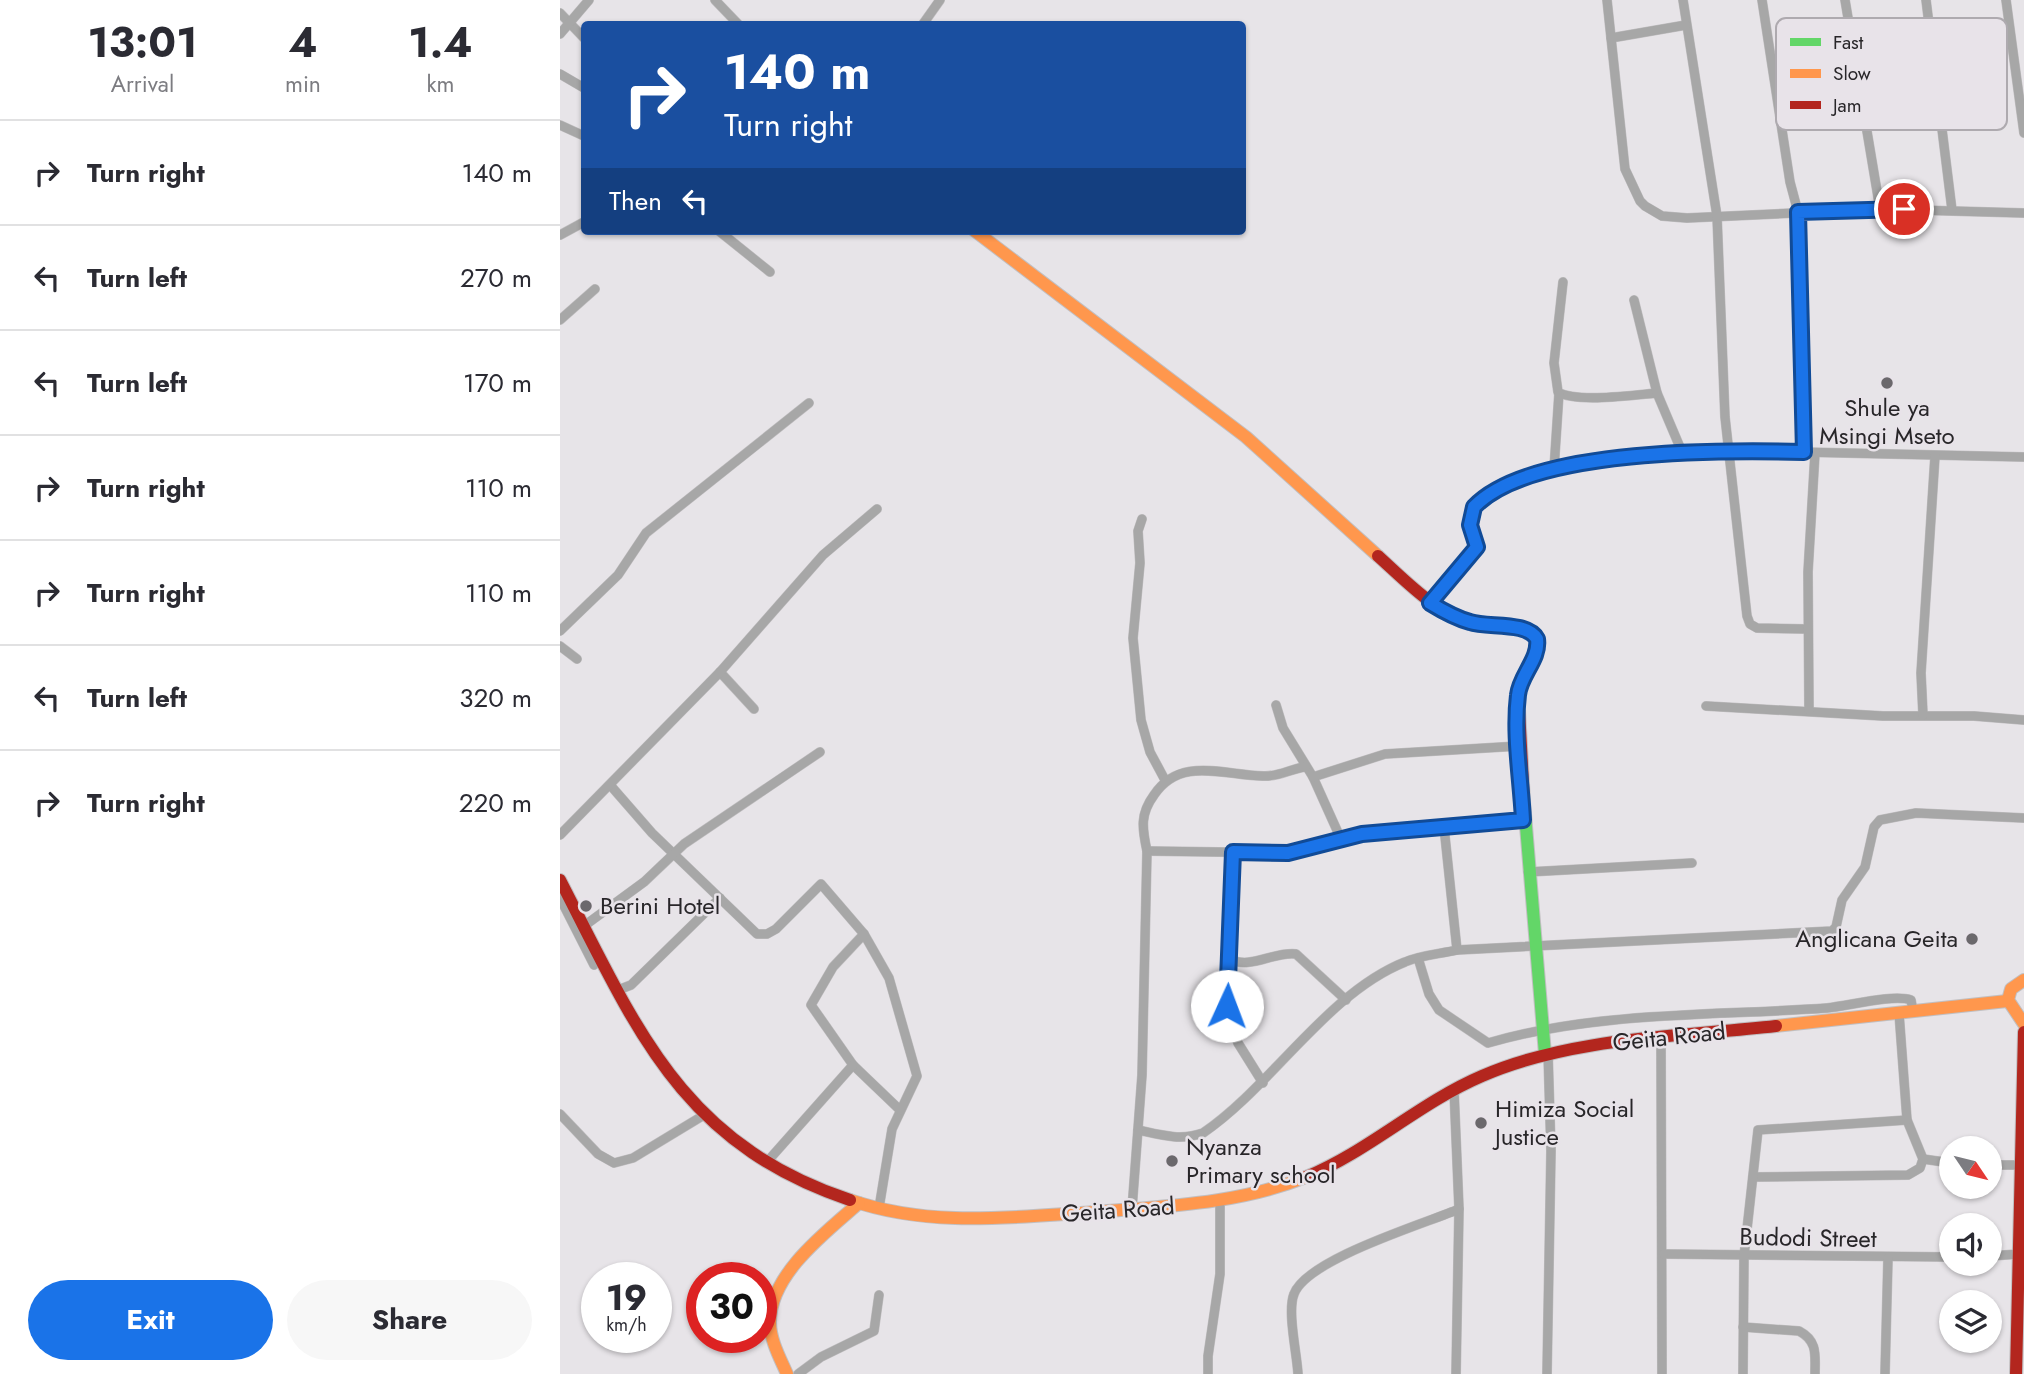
<!DOCTYPE html>
<html lang="en">
<head>
<meta charset="utf-8">
<style>
	:root { --surface:#fff; --page:#f7f7f7; --text:#2b2b33; --muted:#7c7c81; --line:#e1e1e2; --accent:#1a73e8 }
	body { margin:0; font-family:Jost,sans-serif; background:var(--page); color:var(--text); height:100vh; display:flex; flex-direction:column; font-size:26px; white-space:nowrap }
	* { box-sizing:border-box; margin:0 }
	p { font-size:23px; color:var(--muted) }
	.icon { flex:none; width:38px; height:38px; fill:none; stroke:currentColor; stroke-width:2; stroke-linecap:round; stroke-linejoin:round }
	.map { position:relative; flex:1; overflow:hidden }
	.side { display:flex; flex-direction:column; background:var(--surface); width:560px }
	.side>* { flex:none }
	.hud { position:absolute; left:21px; top:21px; width:665px; height:214px; border-radius:7px; box-shadow:0 2px 5px #0004; background:#1a4fa0; color:#fff; overflow:hidden }
	.needle { width:46px; rotate:125deg }
	.fabs { position:absolute; left:1379px; top:1136px; display:grid; gap:14px }
	.fabs a { display:grid; place-items:center; width:63px; height:63px; border-radius:50%; background:var(--surface); box-shadow:0 2px 5px #0004; font-size:35px }
	.speed { position:absolute; left:21px; top:1262px; display:flex; gap:14px; font-size:35px; font-weight:700; text-align:center }
	.speed>* { display:grid; place-content:center; width:91px; height:91px; border-radius:50%; background:var(--surface); box-shadow:0 2px 5px #0004; line-height:1 }
	.speed small { font-size:18px; font-weight:400 }
	.speed .limit { border:10px solid #d22; background:#fff; color:#111 }
	.pin { position:absolute; display:grid; place-items:center; width:60px; height:60px; color:#fff; margin:-30px; border:4px solid #fff; border-radius:50%; box-shadow:0 2px 7px #0007 }
	.me { position:absolute; width:77px; margin:-38px; rotate:2deg; stroke-linejoin:round; filter:drop-shadow(0 0 5px #0008) }
	.turn { display:flex; align-items:center; gap:24px; height:147px; padding:0 28px; font-size:32px }
	.turn .icon { width:91px; height:91px; stroke-width:2.5 }
	.turn b { display:block; font-size:49px; line-height:60px }
	.then { display:flex; align-items:center; height:66px; padding:0 28px; background:#0003; gap:14px; font-size:26px }
	.eta { display:flex; justify-content:space-evenly; align-items:center; height:119px; text-align:center }
	.eta b { font-size:42px; font-weight:700; line-height:49px }
	.primary-button { display:flex; gap:14px; margin-top:auto; padding:14px 28px }
	.primary-button a { flex:1; height:80px; border-radius:42px; background:var(--accent); color:#fff; font-size:28px; font-weight:700; line-height:80px; text-align:center }
	.primary-button a+a { background:var(--page); color:var(--text) }
	ul { padding:0; list-style:none }
	li { display:flex; align-items:center; gap:21px; height:105px; padding:0 28px; border-top:2px solid var(--line) }
	li div { flex:1 }
	li b { display:block; font-size:26px }
	li em { font-style:normal }
	main { display:flex; flex:1; min-height:0 }
	.map>svg:first-child { display:block }
	.lines { fill:none; stroke-linecap:round; stroke-linejoin:round }
	.street-casing { stroke:#c1bfc1; stroke-width:10 }
	.fast-casing { stroke:#c1bfc1; stroke-width:14 }
	.slow-casing { stroke:#c1bfc1; stroke-width:14 }
	.jam-casing { stroke:#c1bfc1; stroke-width:14 }
	.street { stroke:#a7a7a7; stroke-width:9 }
	.fast { stroke:#63d668; stroke-width:12 }
	.slow { stroke:#ff974d; stroke-width:12 }
	.jam { stroke:#b3261e; stroke-width:12 }
	.route-casing { stroke:#114b97; stroke-width:18 }
	.route { stroke:#1a73e8; stroke-width:12 }
	.poi-dot { fill:#6b686c; stroke:#e8e3e9; stroke-width:2.5 }
	.labels { text-anchor:middle; stroke-width:5; stroke-linejoin:round; paint-order:stroke }
	.poi-label { font-size:24px; fill:#282629; stroke:#e8e3e9; text-anchor:start }
	.street-label { font-size:24px; fill:#282629; stroke:#e8e3e9 }
	.key { fill:#e8e3e9; stroke:#aeaaaf; stroke-width:2 }
	.key-label { font-size:19px; fill:#282629 }
</style>
</head>
<body>
<main>
<section class="side">
<div class="eta">
<div><b>13:01</b><p>Arrival</p></div>
<div><b>4</b><p>min</p></div>
<div><b>1.4</b><p>km</p></div>
</div>
<ul>
<li><svg class="icon" aria-label="right" viewBox="0 0 24 24"><path d="M7 20v-9h11M14 6l5 5-5 5"/></svg><div><b>Turn right</b></div><em>140 m</em></li>
<li><svg class="icon" aria-label="left" viewBox="0 0 24 24"><path d="M17 20v-9H6M10 6l-5 5 5 5"/></svg><div><b>Turn left</b></div><em>270 m</em></li>
<li><svg class="icon" aria-label="left" viewBox="0 0 24 24"><path d="M17 20v-9H6M10 6l-5 5 5 5"/></svg><div><b>Turn left</b></div><em>170 m</em></li>
<li><svg class="icon" aria-label="right" viewBox="0 0 24 24"><path d="M7 20v-9h11M14 6l5 5-5 5"/></svg><div><b>Turn right</b></div><em>110 m</em></li>
<li><svg class="icon" aria-label="right" viewBox="0 0 24 24"><path d="M7 20v-9h11M14 6l5 5-5 5"/></svg><div><b>Turn right</b></div><em>110 m</em></li>
<li><svg class="icon" aria-label="left" viewBox="0 0 24 24"><path d="M17 20v-9H6M10 6l-5 5 5 5"/></svg><div><b>Turn left</b></div><em>320 m</em></li>
<li><svg class="icon" aria-label="right" viewBox="0 0 24 24"><path d="M7 20v-9h11M14 6l5 5-5 5"/></svg><div><b>Turn right</b></div><em>220 m</em></li>
</ul>
<div class="primary-button"><a>Exit</a><a>Share</a></div>
</section>
<div class="map">
<svg width="1464" height="1374" viewBox="0 0 1464 1374">
	<rect width="100%" height="100%" fill="#e7e4e8"/>
	<g class="lines">
		<g class="street-casing">
			<g id="street">
				<polyline points="155,0 178,24"/>
				<polyline points="1047,0 1065,169 1080,201 1085,206 1102,216 1127,218 1320,209 1464,213"/>
				<polyline points="1123,0 1157,216 1165,417 1187,616 1190,624 1197,628 1247,629"/>
				<polyline points="1202,0 1230,182 1238,212 1244,452"/>
				<polyline points="1285,0 1320,209"/>
				<polyline points="1366,0 1392,210"/>
				<polyline points="1446,0 1464,133"/>
				<polyline points="0,13 24,38"/>
				<polyline points="363,24 380,0"/>
				<polyline points="0,34 29,0"/>
				<polyline points="1051,38 1126,25"/>
				<polyline points="0,74 24,88"/>
				<polyline points="0,125 24,136"/>
				<polyline points="159,231 210,272"/>
				<polyline points="0,235 24,222"/>
				<path d="M1003,282L994,363L998,392C1016,403 1074,395 1097,393"/>
				<polyline points="1074,300 1097,393 1122,452 1196,451 1464,457"/>
				<polyline points="0,320 35,289"/>
				<polyline points="994,469 999,393"/>
				<polyline points="582,519 578,531 580,563 573,638 581,720 590,752 605,780"/>
				<path d="M870,603L917,547C917,535 905,523 912,511C933,466 1078,458 1122,452"/>
				<polyline points="0,631 58,575 86,533 249,403"/>
				<polyline points="0,646 17,659"/>
				<polyline points="160,672 194,709"/>
				<polyline points="716,705 723,728 753,777 780,837"/>
				<polyline points="1146,706 1323,716 1414,716 1464,720"/>
				<polyline points="1249,710 1248,572 1255,453"/>
				<polyline points="1363,715 1361,673 1375,456"/>
				<polyline points="753,777 825,754 959,746"/>
				<polyline points="51,786 92,833 197,934 207,934 216,929 261,884 304,934 329,978 357,1076 332,1129 319,1208"/>
				<polyline points="884,827 897,950"/>
				<polyline points="0,835 160,672 263,555 317,509"/>
				<polyline points="587,851 728,853 802,834 963,820"/>
				<polyline points="673,852 668,1015 678,1043 703,1083"/>
				<polyline points="968,872 1132,863"/>
				<polyline points="0,898 34,965"/>
				<polyline points="24,926 84,882 124,844 260,752"/>
				<polyline points="304,934 273,967 251,1005 293,1065 340,1110"/>
				<path d="M858,958L869,994L879,1010L928,1043C1037,1011 1154,1016 1267,1008C1289,1006 1332,994 1351,1000L1353,1011"/>
				<path d="M670,959C690,970 714,951 736,954L786,1000"/>
				<polyline points="58,990 71,985 160,898"/>
				<polyline points="1101,1039 1102,1374"/>
				<polyline points="894,1090 899,1209 896,1374"/>
				<polyline points="0,1114 38,1154 54,1163 73,1158 144,1115"/>
				<path d="M578,1130C601,1135 620,1141 643,1133C712,1086 767,993 845,962C861,955 880,954 897,950L1272,931L1276,927L1282,900L1305,867L1314,827L1320,820L1356,813L1464,818"/>
				<polyline points="1363,1159 1391,1163"/>
				<polyline points="206,1163 293,1065"/>
				<polyline points="1430,1165 1460,1165"/>
				<polyline points="1193,1177 1348,1175 1360,1168 1363,1159 1347,1120 1339,1013"/>
				<path d="M572,1209L582,1075L587,851C582,828 580,814 594,795C620,756 663,775 703,776C718,777 730,769 745,767"/>
				<polyline points="1104,1254 1391,1257"/>
				<polyline points="1430,1256 1459,1254"/>
				<path d="M1183,1327L1239,1331C1258,1341 1255,1355 1255,1374"/>
				<polyline points="238,1374 261,1357 314,1331 319,1295"/>
				<polyline points="648,1374 648,1356 660,1274 660,1202"/>
				<path d="M738,1374C737,1354 727,1311 734,1294C747,1259 864,1224 899,1209"/>
				<polyline points="987,1374 991,1151 988,1053"/>
				<polyline points="1183,1374 1184,1256 1198,1130 1347,1120"/>
				<polyline points="1325,1374 1328,1258"/>
			</g>
		</g>
		<g class="fast-casing">
			<polyline id="fast" points="964,802 985,1054"/>
		</g>
		<g class="slow-casing">
			<g id="slow">
				<polyline points="415,231 686,437 818,556"/>
				<polyline points="1464,980 1451,989 1448,1000 1464,1024"/>
				<polyline points="1216,1026 1447,1001"/>
				<path d="M290,1200C371,1228 452,1217 535,1212C607,1206 678,1204 746,1177"/>
				<path d="M227,1374C220,1358 210,1340 210,1322C210,1274 266,1232 299,1203"/>
			</g>
		</g>
		<g class="jam-casing">
			<g id="jam">
				<path d="M818,556C848,583 876,614 916,624C936,629 957,624 975,635L978,649L958,691L964,802"/>
				<path d="M0,880C76,1027 120,1143 290,1200"/>
				<path d="M746,1177C809,1151 859,1103 922,1076C1012,1037 1118,1037 1216,1026"/>
				<polyline points="1456,1374 1464,1032"/>
			</g>
		</g>
		<use href="#street" class="street"/>
		<use href="#fast" class="fast"/>
		<use href="#slow" class="slow"/>
		<use href="#jam" class="jam"/>
	</g>
	<g class="lines">
		<g class="route-casing">
			<path id="route" d="M667,1006L673,852L728,853L802,834L963,820C961,779 953,735 958,695C960,675 980,659 977,639C967,621 928,628 910,622C895,618 883,611 870,603L917,547L910,525L914,507C970,448 1165,450 1244,452L1238,212L1344,209"/>
		</g>
		<use href="#route" class="route"/>
	</g>
	<g class="poi-dot">
		<circle cx="1327" cy="383" r="7"/>
		<circle cx="26" cy="906" r="7"/>
		<circle cx="1412" cy="939" r="7"/>
		<circle cx="921" cy="1123" r="7"/>
		<circle cx="612" cy="1161" r="7"/>
	</g>
	<g class="labels">
		<g class="poi-label">
			<text x="1327" y="416" text-anchor="middle">Shule ya<tspan x="1327" dy="28">Msingi Mseto</tspan></text>
			<text x="40" y="914">Berini Hotel</text>
			<text x="1398" y="947" text-anchor="end">Anglicana Geita</text>
			<text x="935" y="1117">Himiza Social<tspan x="935" dy="28">Justice</tspan></text>
			<text x="626" y="1155">Nyanza<tspan x="626" dy="28">Primary school</tspan></text>
		</g>
		<g class="street-label">
			<text transform="translate(1109 1037) rotate(-6)" y="8">Geita Road</text>
			<text transform="translate(558 1210) rotate(-4)" y="8">Geita Road</text>
			<text transform="translate(1248 1238) rotate(1)" y="8">Budodi Street</text>
		</g>
	</g>
	<rect x="1216" y="18" width="231" height="112" rx="10" class="key"/>
	<rect x="1230" y="38" width="31" height="8" fill="#63d668"/>
	<rect x="1230" y="69" width="31" height="9" fill="#ff974d"/>
	<rect x="1230" y="101" width="31" height="8" fill="#b3261e"/>
	<g class="key-label">
		<text x="1273" y="49">Fast</text>
		<text x="1273" y="80">Slow</text>
		<text x="1273" y="112">Jam</text>
	</g>
</svg>
<div class="fabs">
<a><svg class="needle" viewBox="-14 -14 28 28"><path d="M0-13l5 13h-10z" fill="#e53935"/><path d="M0 13l5-13h-10z" fill="#7c7c81"/></svg></a>
<a><svg class="icon" aria-label="sound" viewBox="0 0 24 24"><path d="M4 9h4l5-4v14l-5-4H4zM17 9q2 3 0 6"/></svg></a>
<a><svg class="icon" aria-label="layers" viewBox="0 0 24 24"><path d="M12 4l9 5-9 5-9-5zM3 14l9 5 9-5"/></svg></a>
</div>
<div class="speed"><div>19<small>km/h</small></div><div class="limit">30</div></div>
<div class="pin" style="left:1344px;top:209px;background:#d93025"><svg class="icon" aria-label="arrive" viewBox="0 0 24 24"><path d="M6 21V4h12l-3 4 3 4H6"/></svg></div>
<svg class="me" style="left:667px;top:1006px" viewBox="-20 -20 40 40"><circle r="19" fill="#fff"/><path d="M0-13L10 11 0 6-10 11z" fill="#1a73e8"/></svg>
<div class="hud">
<div class="turn"><svg class="icon" aria-label="right" viewBox="0 0 24 24"><path d="M7 20v-9h11M14 6l5 5-5 5"/></svg><div><b>140 m</b>Turn right</div></div>
<div class="then">Then<svg class="icon" aria-label="left" viewBox="0 0 24 24"><path d="M17 20v-9H6M10 6l-5 5 5 5"/></svg></div>
</div>
</div>
</main>
</body>
</html>
